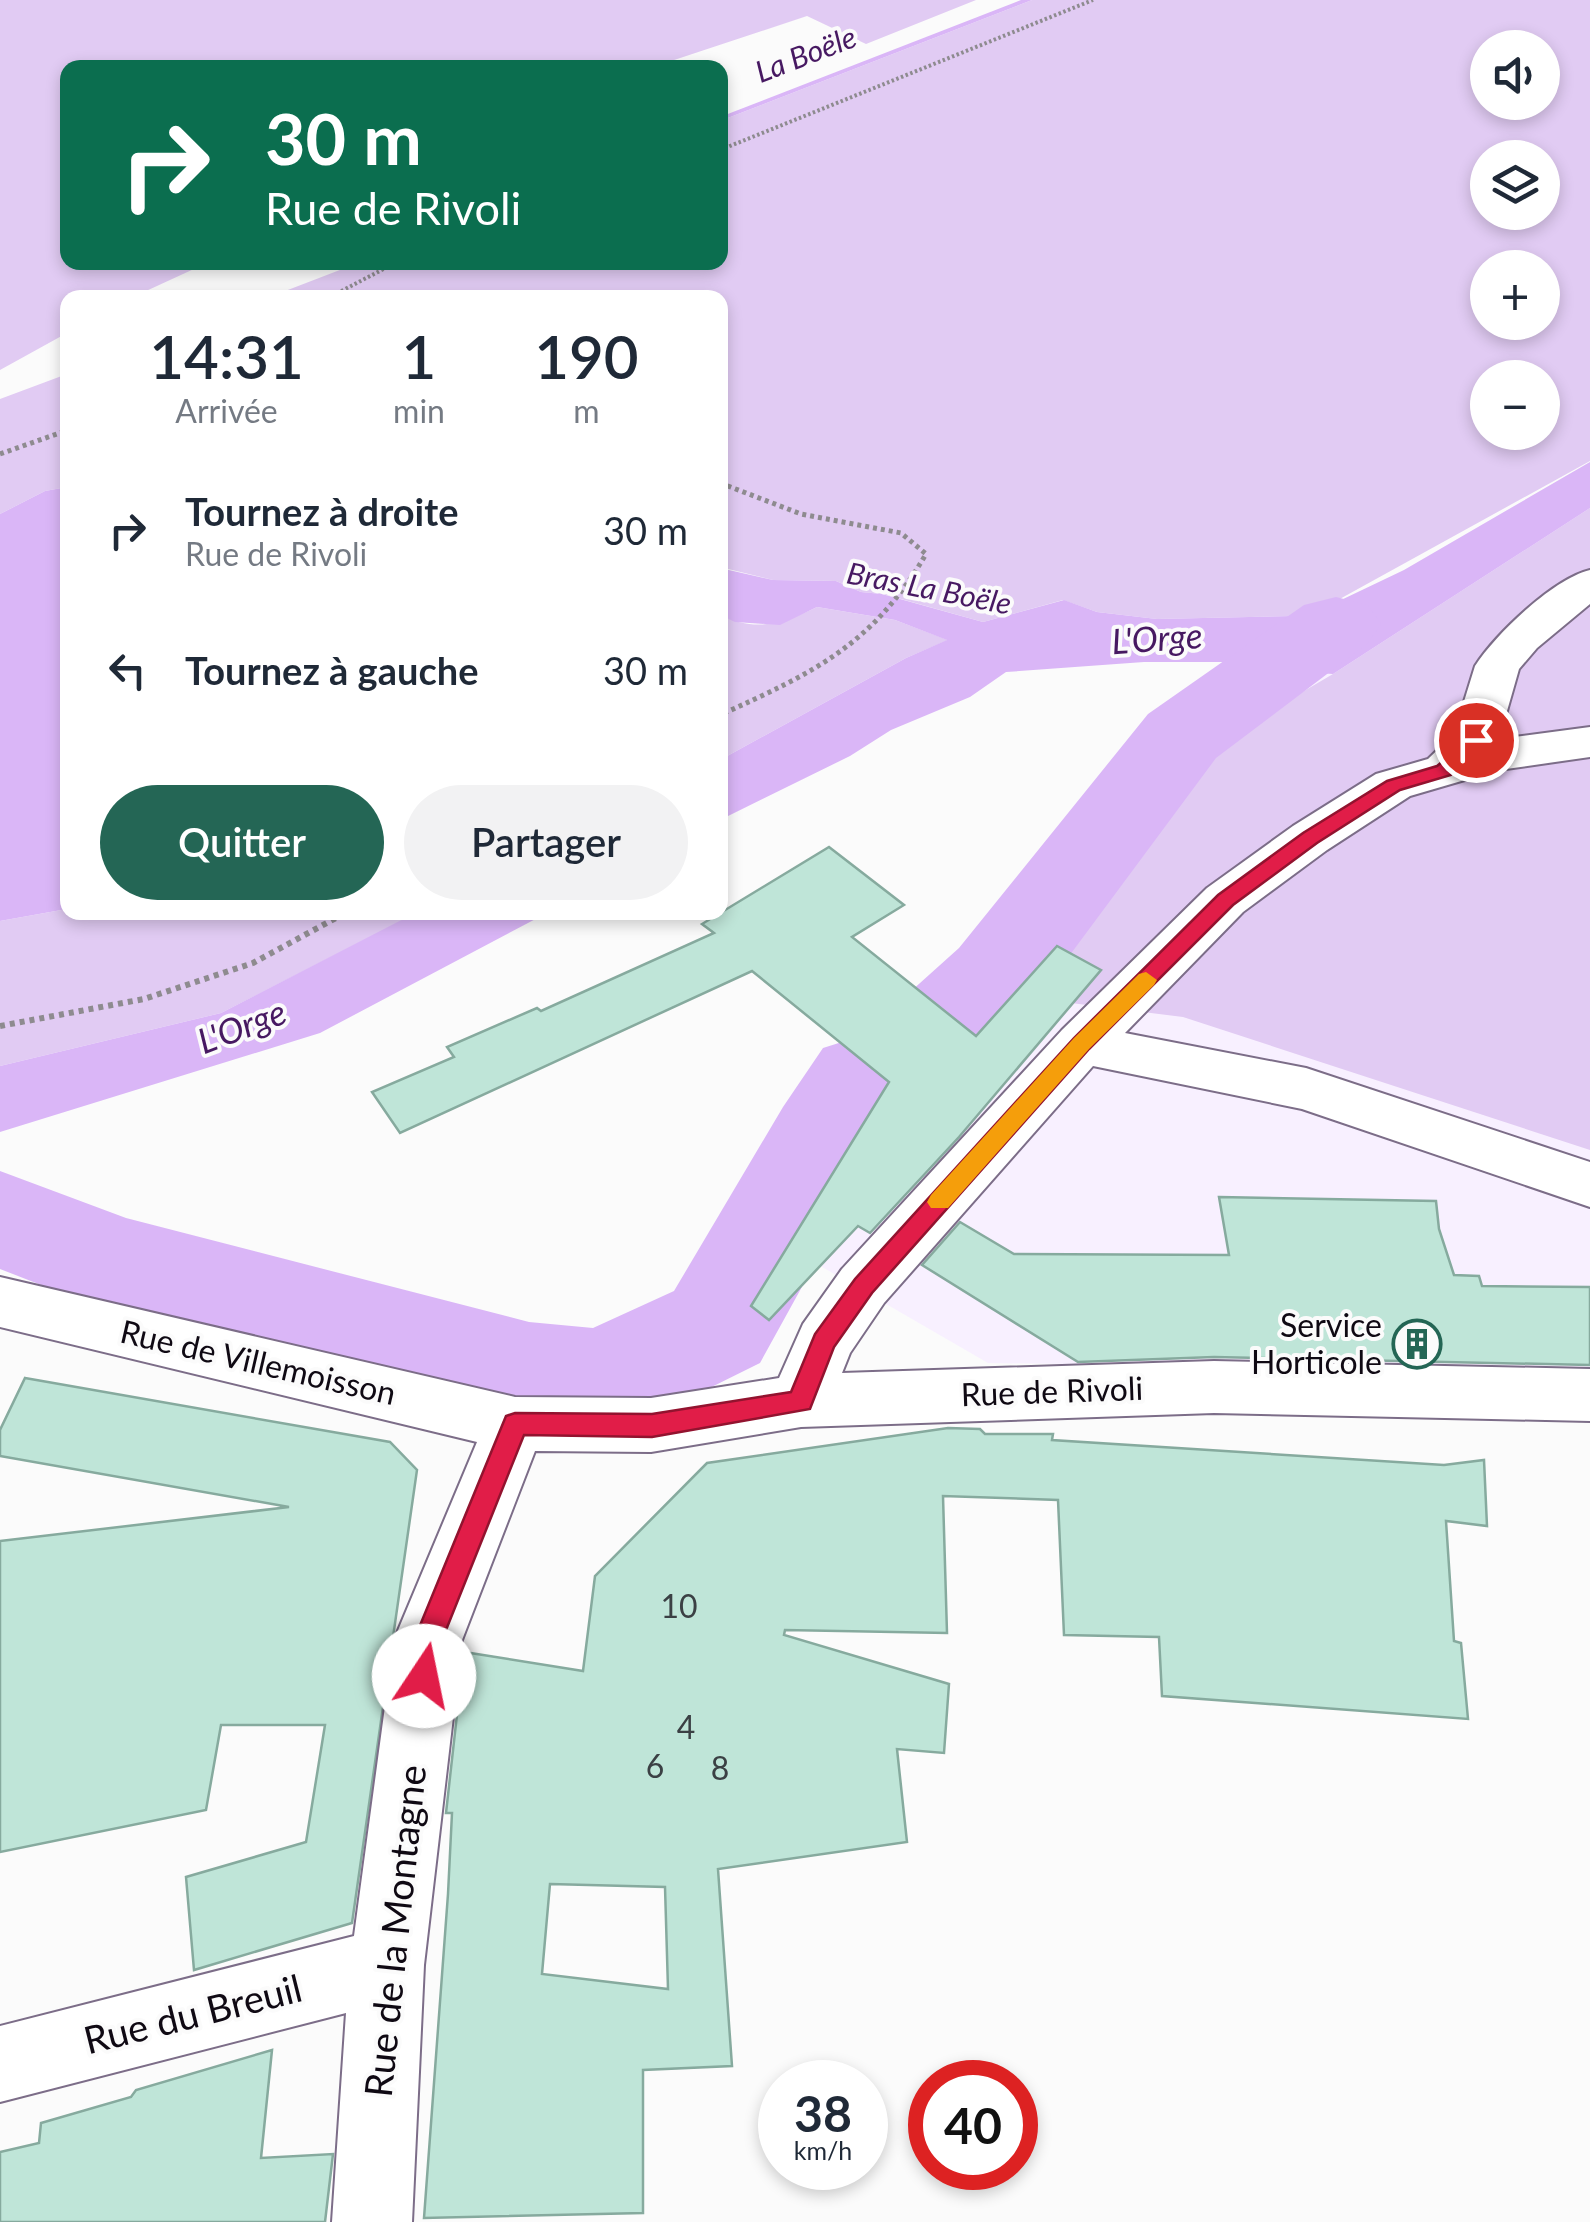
<!DOCTYPE html>
<html lang="fr">
<head>
<meta charset="utf-8">
<style>
	:root { --surface:#fff; --page:#f2f2f3; --text:#1f2937; --muted:#747a83; --accent:#246655 }
	body { margin:0; font-family:Lato,sans-serif; background:var(--page); color:var(--text); height:100vh; display:flex; flex-direction:column; font-size:38px; white-space:nowrap }
	* { box-sizing:border-box; margin:0 }
	p { font-size:32px; color:var(--muted) }
	.icon { flex:none; width:55px; height:55px; fill:none; stroke:currentColor; stroke-width:2; stroke-linecap:round; stroke-linejoin:round }
	.map { position:relative; flex:1; overflow:hidden }
	.details { position:absolute; left:60px; top:290px; width:668px; height:630px; display:flex; flex-direction:column; background:var(--surface); border-radius:20px; box-shadow:0 5px 15px #0003 }
	.details>* { flex:none }
	.top-card { position:absolute; left:60px; top:60px; width:668px; height:210px; border-radius:20px; box-shadow:0 5px 15px #0003; background:#0b6e4f; color:#fff; overflow:hidden }
	.fabs { position:absolute; left:1470px; top:30px; display:grid; gap:20px }
	.fabs a { display:grid; place-items:center; width:90px; height:90px; border-radius:50%; background:var(--surface); box-shadow:0 5px 15px #0003; font-size:50px }
	.speed { position:absolute; left:758px; top:2060px; display:flex; gap:20px; font-size:50px; font-weight:700; text-align:center }
	.speed>* { display:grid; place-content:center; width:130px; height:130px; border-radius:50%; background:var(--surface); box-shadow:0 5px 15px #0003; line-height:1 }
	.speed small { font-size:25px; font-weight:400 }
	.speed .limit { border:15px solid #d22; background:#fff; color:#111 }
	.pin { position:absolute; display:grid; place-items:center; width:85px; height:85px; color:#fff; margin:-42px; border:5px solid #fff; border-radius:50%; box-shadow:0 2px 10px #0007 }
	.me { position:absolute; width:110px; margin:-55px; rotate:11deg; stroke-linejoin:round; filter:drop-shadow(0 0 8px #0008) }
	.turn { display:flex; align-items:center; gap:35px; height:210px; padding:0 40px; font-size:45px }
	.turn .icon { width:130px; height:130px; stroke-width:2.5 }
	.turn b { display:block; font-size:70px; line-height:85px }
	.eta { display:flex; justify-content:space-evenly; align-items:center; height:170px; text-align:center }
	.eta b { font-size:60px; font-weight:600; line-height:70px }
	.cta { display:flex; gap:20px; margin-top:auto; padding:20px 40px }
	.cta a { flex:1; height:115px; border-radius:60px; background:var(--accent); color:#fff; font-size:40px; font-weight:600; line-height:115px; text-align:center }
	.cta a+a { background:var(--page); color:var(--text) }
	ul { padding:0; list-style:none }
	li { display:flex; align-items:center; gap:30px; height:140px; padding:0 40px }
	li div { flex:1 }
	li b { display:block; font-size:38px }
	li em { font-style:normal }
	.map>svg:first-child { display:block }
	.built { fill:#f8f0ff }
	.green { fill:#e1cbf3; fill-rule:evenodd }
	.water { fill:#dab6f7 }
	.lines { fill:none; stroke-linecap:round; stroke-linejoin:round }
	.river { fill:#dab6f7; fill-rule:evenodd }
	.building { fill:#bfe5d8; stroke:#86aa9e; stroke-width:2.5; fill-rule:evenodd }
	.minor-casing { stroke:#7c6d88; stroke-width:4 }
	.path-far2 { stroke:#8e8b8f; stroke-width:4; stroke-dasharray:2.5 2.5; stroke-linecap:butt }
	.path-far1 { stroke:#8e8b8f; stroke-width:5; stroke-dasharray:4 4; stroke-linecap:butt }
	.path { stroke:#8e8b8f; stroke-width:6; stroke-dasharray:5 5; stroke-linecap:butt }
	.minor { fill:#fff; fill-rule:evenodd }
	.route { fill:#e11d48; stroke:#92132f; stroke-width:2.5 }
	.slow { fill:#f59e0b }
	.labels { text-anchor:middle; stroke-width:8; stroke-linejoin:round; paint-order:stroke }
	.far-water-label { font-size:30px; font-style:italic; fill:#471962; stroke:#fbfbfb }
	.poi-label { font-size:32px; fill:#0f0913; stroke:#fbfbfb; text-anchor:end }
	.street-label { font-size:32px; fill:#0f0913; stroke:#fbfbfb }
	.near-number-label { font-size:32px; fill:#3b4044 }
	.water-label { font-size:35px; font-style:italic; fill:#471962; stroke:#fbfbfb }
	.near-street-label { font-size:38px; fill:#0f0913; stroke:#fbfbfb }
</style>
</head>
<body>
<div class="map">
<svg width="1590" height="2222" viewBox="0 0 1590 2222">
	<rect width="100%" height="100%" fill="#fbfbfb"/>
	<polygon class="built" points="1590,462 1590,1371 988,1363 779,1242 871,1093 1006,982 1197,754 1218,741 1292,616 1319,613 1404,570"/>
	<g class="green">
		<polygon points="0,0 976,0 866,44 807,16 653,67 68,68 68,262 207,263 133,297 68,298 67,333 0,370"/>
		<path d="M1032,0H1590V461L1318,611L1292,616L1157,619L1097,612L1063,600L983,622L883,594L861,592L836,581L773,580L720,567V298H267L358,263L720,262V121ZM1488,48H1542V102H1488ZM1488,158H1542V212H1488ZM1488,268H1542V322H1488ZM1488,378H1542V432H1488Z"/>
		<polygon points="67,374 67,487 45,491 0,514 0,399"/>
		<polygon points="1590,508 1590,1150 1183,1017 1063,1002 1006,982 1197,754 1333,674"/>
		<path d="M817,607L895,620L948,640L906,658L720,760V615C757,633 783,623 817,607Z"/>
		<polygon points="67,909 68,912 417,913 221,1013 0,1066 0,921"/>
	</g>
	<g class="water">
		<polygon points="1021,0 1032,0 720,121 720,117"/>
		<polygon points="1590,462 1590,508 1333,674 1245,668 1238,662 1144,662 1006,672 970,697 891,730 850,756 720,820 720,760 906,658 947,640 895,620 817,607 780,625 735,622 720,615 720,568 773,580 836,581 861,592 882,594 983,622 1064,600 1097,612 1157,619 1292,616 1318,611 1404,570"/>
		<polygon points="67,487 67,909 0,921 0,514 45,491"/>
		<polygon points="417,912 547,913 320,1033 0,1132 0,1066 221,1013"/>
	</g>
	<g class="lines">
		<polygon class="river" points="1336,597 1368,605 1381,624 1368,643 1216,758 1035,1002 923,1111 894,1120 760,1363 645,1420 601,1435 529,1428 108,1311 0,1269 0,1171 126,1218 529,1322 593,1328 674,1291 783,1107 823,1048 861,1036 959,948 1148,714 1304,605"/>
	</g>
	<g class="building">
		<polygon points="829,847 904,905 852,937 976,1036 1057,946 1101,970 959,1137 870,1233 858,1226 769,1320 751,1306 889,1082 752,971 400,1133 372,1092 454,1057 447,1047 537,1008 541,1011 714,933 702,924"/>
		<polygon points="1219,1197 1436,1201 1439,1229 1454,1275 1479,1276 1482,1286 1590,1287 1590,1365 1214,1357 1078,1362 922,1265 960,1222 1014,1254 1229,1255"/>
		<polygon points="25,1378 390,1442 417,1470 352,1923 194,1970 186,1877 306,1842 325,1725 221,1725 206,1810 0,1852 0,1541 289,1507 0,1456 0,1430"/>
		<path d="M948,1428L980,1429L985,1434H1053L1052,1440L1444,1465L1484,1460L1487,1526L1446,1521L1454,1641L1461,1643L1468,1719L1162,1696L1159,1637L1064,1635L1058,1500L943,1496L947,1633L785,1630L784,1635L949,1684L944,1753L897,1749L907,1842L718,1869L732,2066L643,2070V2213L424,2218L448,1894L452,1813H446L464,1652L583,1671L595,1576L707,1463ZM550,1884L665,1887L668,1989L542,1974Z"/>
		<polygon points="272,2050 261,2158 333,2154 325,2222 0,2222 0,2152 39,2143 41,2123 131,2097 136,2090"/>
	</g>
	<g class="lines">
		<g class="minor-casing">
			<path id="minor" d="M1590,570V604L1537,648L1519,669L1499,739L1590,727V757L1499,770L1410,796L1327,850L1243,912L1125,1033L1306,1068L1590,1162V1207L1302,1109L1093,1066L884,1303L850,1353L842,1373L1214,1361L1590,1369V1421L1214,1413L801,1427L651,1452L535,1451L462,1640L424,1965L412,2222H332L346,2013L0,2102V2026L354,1936L394,1640L477,1442L0,1327V1277L515,1397L651,1398L779,1378L803,1324L842,1269L1062,1030L1207,888L1293,826L1376,774L1428,759L1454,734L1475,666C1496,634 1553,579 1590,570Z"/>
		</g>
		<g class="path-far2">
			<polyline points="720,150 1093,0"/>
			<polyline points="328,298 397,262"/>
		</g>
		<g class="path-far1">
			<polyline points="0,454 68,430"/>
			<path d="M720,483L801,514L901,533L926,554C873,645 813,673 720,715"/>
		</g>
		<polyline class="path" points="0,1026 144,999 253,963 347,912"/>
		<use href="#minor" class="minor"/>
	</g>
	<polygon class="route" points="1476,734 1485,740 1451,775 1400,790 1317,843 1233,905 1089,1049 872,1293 834,1347 810,1409 652,1437 524,1435 442,1640 433,1686 424,1690 414,1686 409,1676 414,1640 506,1416 515,1413 652,1414 791,1392 815,1334 855,1279 1074,1038 1218,895 1303,833 1387,781 1437,766"/>
	<polygon class="slow" points="1146,972 1157,980 1154,985 1089,1049 948,1208 931,1208 927,1202 931,1195 1074,1038 1139,974"/>
	<defs>
		<g id="building-ring" transform="scale(2.5)"><circle r="9.5" fill="#fbfbfb" stroke="#246655" stroke-width="1.5"/><path d="M-4-6H4V6H1V3H-1V6H-4ZM-2.5-4.3h1.7v1.8h-1.7ZM.8-4.3h1.7v1.8H.8ZM-2.5-1h1.7V.8h-1.7ZM.8-1h1.7V.8H.8Z" fill="#246655"/></g>
	</defs>
	<g fill-rule="evenodd">
		<use href="#building-ring" x="1417" y="1344"/>
	</g>
	<g class="labels">
		<g class="far-water-label">
			<text transform="translate(806 55) rotate(-21)" y="10">La Boële</text>
			<text transform="translate(929 589) rotate(11)" y="10">Bras La Boële</text>
		</g>
		<g class="poi-label">
			<text x="1382" y="1337">Service<tspan x="1382" dy="37">Horticole</tspan></text>
		</g>
		<g class="street-label">
			<text transform="translate(258 1363) rotate(13)" y="11">Rue de Villemoisson</text>
			<text transform="translate(1052 1392) rotate(-2)" y="11">Rue de Rivoli</text>
		</g>
		<g class="near-number-label">
			<text x="679" y="1618">10</text>
			<text x="686" y="1739">4</text>
			<text x="655" y="1778">6</text>
			<text x="720" y="1780">8</text>
		</g>
		<g class="water-label">
			<text transform="translate(1157 639) rotate(-4)" y="12">L'Orge</text>
			<text transform="translate(242 1027) rotate(-21)" y="12">L'Orge</text>
		</g>
		<g class="near-street-label">
			<text transform="translate(396 1931) rotate(-84)" y="13">Rue de la Montagne</text>
			<text transform="translate(193 2015) rotate(-14)" y="13">Rue du Breuil</text>
		</g>
	</g>
</svg>
<div class="fabs">
<a><svg class="icon" aria-label="sound" viewBox="0 0 24 24"><path d="M4 9h4l5-4v14l-5-4H4zM17 9q2 3 0 6"/></svg></a>
<a><svg class="icon" aria-label="layers" viewBox="0 0 24 24"><path d="M12 4l9 5-9 5-9-5zM3 14l9 5 9-5"/></svg></a>
<a>+</a>
<a>−</a>
</div>
<div class="speed"><div>38<small>km/h</small></div><div class="limit">40</div></div>
<div class="pin" style="left:1476px;top:740px;background:#d93025"><svg class="icon" aria-label="arrive" viewBox="0 0 24 24"><path d="M6 21V4h12l-3 4 3 4H6"/></svg></div>
<svg class="me" style="left:424px;top:1676px" viewBox="-20 -20 40 40"><circle r="19" fill="#fff"/><path d="M0-13L10 11 0 6-10 11z" fill="#e11d48"/></svg>
<div class="top-card">
<div class="turn"><svg class="icon" aria-label="right" viewBox="0 0 24 24"><path d="M7 20v-9h11M14 6l5 5-5 5"/></svg><div><b>30 m</b>Rue de Rivoli</div></div>
</div>
<section class="details">
<div class="eta">
<div><b>14:31</b><p>Arrivée</p></div>
<div><b>1</b><p>min</p></div>
<div><b>190</b><p>m</p></div>
</div>
<ul>
<li><svg class="icon" aria-label="right" viewBox="0 0 24 24"><path d="M7 20v-9h11M14 6l5 5-5 5"/></svg><div><b>Tournez à droite</b><p>Rue de Rivoli</p></div><em>30 m</em></li>
<li><svg class="icon" aria-label="left" viewBox="0 0 24 24"><path d="M17 20v-9H6M10 6l-5 5 5 5"/></svg><div><b>Tournez à gauche</b></div><em>30 m</em></li>
</ul>
<div class="cta"><a>Quitter</a><a>Partager</a></div>
</section>
</div>
</body>
</html>
